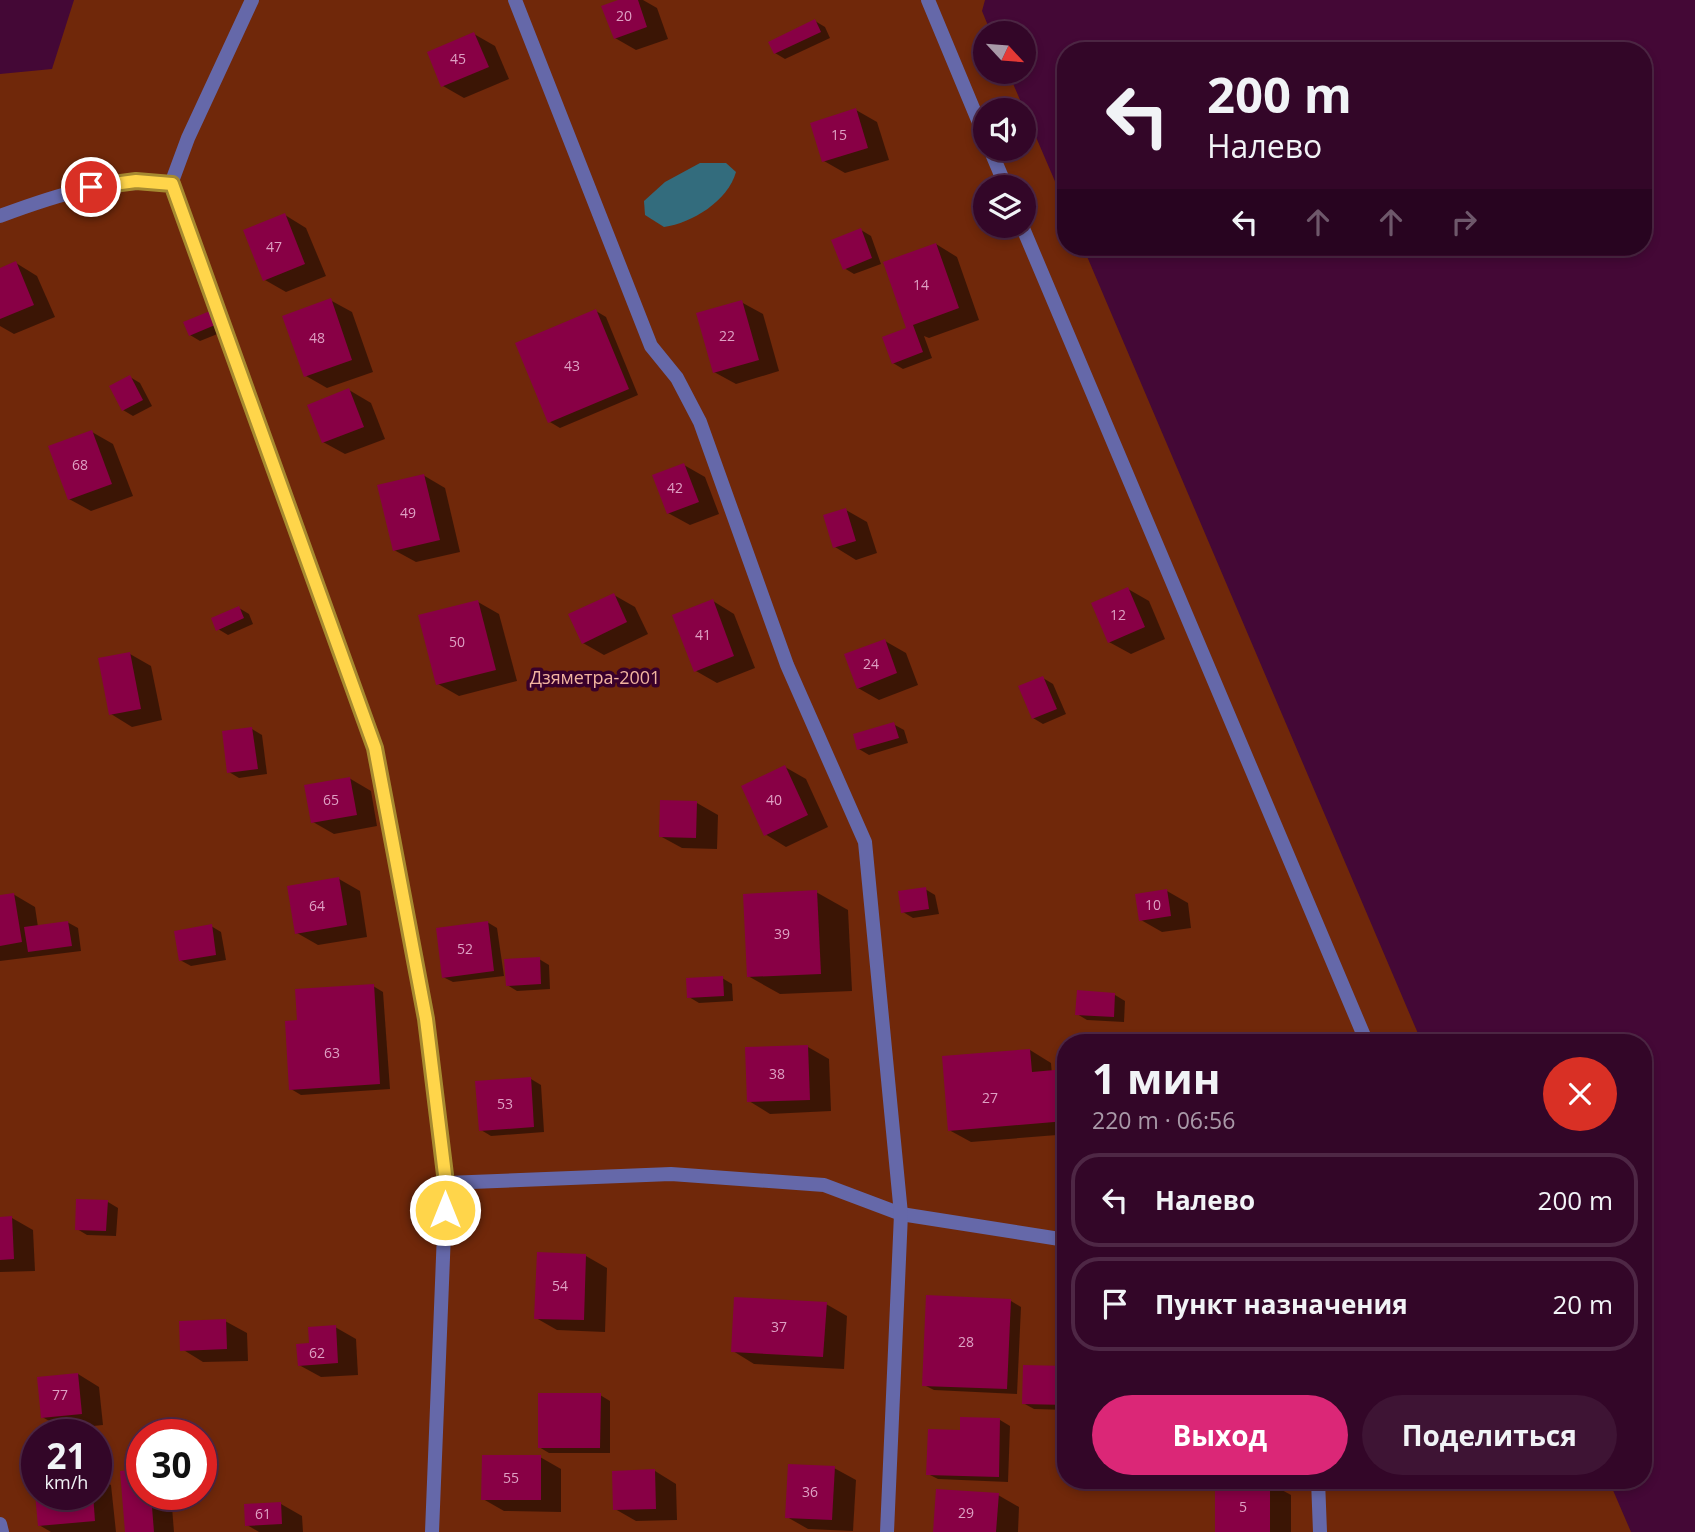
<!DOCTYPE html>
<html lang="ru">
<head>
<meta charset="utf-8">
<style>
	:root { --surface:#330628; --page:#3e1434; --text:#f1f3f6; --muted:#a999a8; --line:#4e2745; --accent:#db2777 }
	body { margin:0; font-family:"Open Sans",sans-serif; background:var(--page); color:var(--text); height:100vh; display:flex; flex-direction:column; font-size:26px; white-space:nowrap }
	* { box-sizing:border-box; margin:0 }
	p { font-size:23px; color:var(--muted) }
	.icon { flex:none; width:38px; height:38px; fill:none; stroke:currentColor; stroke-width:2; stroke-linecap:round; stroke-linejoin:round }
	.map { position:relative; flex:1; overflow:hidden }
	.sheet { position:absolute; left:1057px; top:1034px; width:595px; height:455px; display:flex; flex-direction:column; background:var(--surface); border-radius:28px; box-shadow:0 4px 10px #0003,0 0 0 2px var(--line) }
	.sheet>* { flex:none }
	.banner { position:absolute; left:1057px; top:42px; width:595px; height:214px; border-radius:28px; box-shadow:0 4px 10px #0003,0 0 0 2px var(--line); background:#330628; color:var(--text); overflow:hidden }
	.needle { width:46px; rotate:116deg }
	.fabs { position:absolute; left:973px; top:21px; display:grid; gap:14px }
	.fabs a { display:grid; place-items:center; width:63px; height:63px; border-radius:50%; background:var(--surface); box-shadow:0 4px 10px #0003,0 0 0 2px var(--line); font-size:35px }
	.speed { position:absolute; left:21px; top:1419px; display:flex; gap:14px; font-size:35px; font-weight:700; text-align:center }
	.speed>* { display:grid; place-content:center; width:91px; height:91px; border-radius:50%; background:var(--surface); box-shadow:0 4px 10px #0003,0 0 0 2px var(--line); line-height:1 }
	.speed small { font-size:18px; font-weight:400 }
	.speed .limit { border:10px solid #d22; background:#fff; color:#111 }
	.pin { position:absolute; display:grid; place-items:center; width:60px; height:60px; color:#fff; margin:-30px; border:4px solid #fff; border-radius:50%; box-shadow:0 2px 7px #0007 }
	.me { position:absolute; width:77px; margin:-38px; rotate:0deg; stroke-linejoin:round; filter:drop-shadow(0 0 5px #0008) }
	.turn { display:flex; align-items:center; gap:24px; height:147px; padding:0 35px; font-size:32px }
	.turn .icon { width:91px; height:91px; stroke-width:2.5 }
	.turn b { display:block; font-size:49px; line-height:60px }
	.lanes { display:flex; align-items:center; height:66px; padding:0 35px; background:#0003; justify-content:center; gap:35px; direction:ltr }
	.lanes .off { opacity:.35 }
	.round { display:grid; place-items:center; flex:none; width:74px; height:74px; border-radius:37px; background:var(--page) }
	.overview { display:flex; align-items:center; justify-content:space-between; height:119px; padding:0 35px }
	h1 { font-size:42px; font-weight:700; line-height:52px }
	.button { display:flex; gap:14px; margin-top:auto; padding:14px 35px }
	.button a { flex:1; height:80px; border-radius:42px; background:var(--accent); color:#fff; font-size:28px; font-weight:700; line-height:80px; text-align:center }
	.button a+a { background:var(--page); color:var(--text) }
	ul { padding:0; list-style:none }
	li { display:flex; align-items:center; gap:21px; height:94px; margin:0 14px 10px; padding:0 21px; border:4px solid var(--line); border-radius:28px }
	li div { flex:1 }
	li b { display:block; font-size:26px }
	li em { font-style:normal }
	.map>svg:first-child { display:block }
	.green { fill:#70280a; fill-rule:evenodd }
	.water { fill:#336c7d }
	.shadow { fill:#0007 }
	.building { fill:#880045 }
	.lines { fill:none; stroke-linecap:round; stroke-linejoin:round }
	.service { stroke:#6568a9; stroke-width:14 }
	.minor { stroke:#6568a9; stroke-width:14 }
	.route-casing { stroke:#a68a30; stroke-width:18 }
	.route { stroke:#ffd54a; stroke-width:12 }
	.labels { text-anchor:middle; stroke-width:7; stroke-linejoin:round; paint-order:stroke }
	.number-label { font-size:14px; fill:#dea0c3 }
	.park-label { font-size:18px; fill:#f2b5a0; stroke:#39002b }
</style>
</head>
<body>
<div class="map">
<svg width="1695" height="1532" viewBox="0 0 1695 1532">
	<rect width="100%" height="100%" fill="#440836"/>
	<path class="green" d="M74,0H985L982,11L991,33H985V72H1008L1066,207V247H1083L1422,1043H1066V1480L1609,1481L1631,1532H0V74L52,69ZM985,110H1024V149H985ZM985,187H1024V226H985ZM37,1435H96V1494H37ZM142,1435H201V1494H142Z"/>
	<path class="water" d="M700,163H726L736,172C728,201 692,223 664,227L645,215L644,201L665,182Z"/>
	<g class="shadow">
		<polygon points="623,0 643,0 657,8 668,39 636,50 615,38"/>
		<polygon points="815,21 825,27 830,38 785,59 775,53"/>
		<polygon points="474,34 495,46 509,79 464,98 443,86"/>
		<polygon points="856,110 877,122 889,160 845,173 824,161"/>
		<polygon points="285,215 306,228 326,276 286,292 265,280"/>
		<polygon points="861,230 871,236 881,264 854,274 844,268"/>
		<polygon points="936,244 957,257 979,320 929,338 924,336 932,358 903,369 893,363 911,328"/>
		<polygon points="16,263 37,276 55,317 14,334 0,326 0,270"/>
		<polygon points="330,300 352,312 373,372 327,388 306,376"/>
		<polygon points="741,302 763,314 779,371 736,384 714,372"/>
		<polygon points="596,311 606,317 638,395 560,428 550,422"/>
		<polygon points="210,313 225,331 200,341 190,335"/>
		<polygon points="130,377 140,383 152,406 133,416 123,410"/>
		<polygon points="349,390 371,403 385,439 345,454 323,442"/>
		<polygon points="92,432 113,444 133,496 91,511 69,499"/>
		<polygon points="684,465 705,477 719,514 690,525 668,513"/>
		<polygon points="423,475 445,488 460,552 416,562 394,550"/>
		<polygon points="846,510 867,522 877,553 856,560 835,547"/>
		<polygon points="1128,589 1149,601 1165,639 1131,654 1109,642"/>
		<polygon points="614,595 635,607 648,634 604,655 583,643"/>
		<polygon points="713,601 734,614 755,668 717,683 696,671"/>
		<polygon points="478,602 499,614 517,681 459,696 438,684"/>
		<polygon points="239,608 249,614 253,624 228,635 218,629"/>
		<polygon points="885,641 906,653 918,685 879,700 858,688"/>
		<polygon points="130,654 151,666 162,720 132,727 111,714"/>
		<polygon points="1043,678 1053,684 1066,714 1043,724 1033,718"/>
		<polygon points="893,724 904,730 908,743 869,755 859,749"/>
		<polygon points="252,729 262,735 267,774 239,778 229,772"/>
		<polygon points="785,767 806,779 828,827 786,847 765,834"/>
		<polygon points="349,778 371,791 377,826 334,834 313,822"/>
		<polygon points="697,803 718,815 717,849 682,848 660,836"/>
		<polygon points="339,879 360,891 367,937 318,945 297,933"/>
		<polygon points="925,889 935,895 939,914 913,918 903,912"/>
		<polygon points="1167,891 1188,903 1191,928 1162,932 1141,920"/>
		<polygon points="816,892 848,910 852,991 780,994 748,976"/>
		<polygon points="13,894 35,907 38,927 67,922 78,928 81,951 0,961 0,897"/>
		<polygon points="487,922 497,928 504,976 453,982 443,977"/>
		<polygon points="211,926 221,932 226,960 191,966 180,960"/>
		<polygon points="539,959 549,965 550,989 517,991 507,985"/>
		<polygon points="722,978 732,984 733,1001 699,1003 689,997"/>
		<polygon points="373,986 383,992 390,1089 301,1095 291,1089 299,1022"/>
		<polygon points="1115,995 1125,1001 1124,1022 1087,1020 1077,1014"/>
		<polygon points="808,1047 829,1059 831,1111 770,1114 749,1101"/>
		<polygon points="1030,1050 1051,1063 1056,1124 1066,1123 1066,1127 1057,1128 1057,1135 971,1142 949,1130"/>
		<polygon points="531,1079 541,1085 544,1132 491,1136 481,1130"/>
		<polygon points="108,1202 118,1208 116,1236 87,1235 77,1229"/>
		<polygon points="12,1218 33,1230 35,1271 0,1272 0,1219"/>
		<polygon points="586,1256 607,1268 605,1332 557,1330 536,1318"/>
		<polygon points="1011,1301 1021,1307 1017,1394 934,1390 924,1385"/>
		<polygon points="826,1304 847,1316 844,1369 754,1364 733,1351"/>
		<polygon points="225,1321 247,1333 248,1361 203,1362 182,1349"/>
		<polygon points="335,1327 356,1339 358,1375 321,1377 299,1365 311,1345"/>
		<polygon points="1066,1368 1066,1410 1034,1409 1023,1403"/>
		<polygon points="78,1374 99,1387 103,1425 64,1429 42,1417"/>
		<polygon points="600,1395 610,1401 610,1453 549,1453 539,1447"/>
		<polygon points="1000,1420 1010,1426 1008,1482 938,1479 928,1474 961,1432"/>
		<polygon points="540,1457 561,1469 561,1512 504,1511 483,1499"/>
		<polygon points="834,1468 856,1480 853,1531 808,1529 787,1517"/>
		<polygon points="655,1471 676,1484 677,1520 636,1521 615,1509"/>
		<polygon points="96,1477 111,1485 116,1532 51,1532 39,1525 35,1478 37,1494 96,1494"/>
		<polygon points="1269,1483 1291,1495 1291,1532 1217,1532"/>
		<polygon points="142,1494 171,1494 174,1532 126,1532"/>
		<polygon points="998,1495 1019,1507 1018,1532 935,1532"/>
		<polygon points="281,1504 302,1516 303,1532 259,1532 247,1525"/>
	</g>
	<g class="building">
		<polygon points="618,0 638,0 647,27 614,39 601,6"/>
		<polygon points="815,19 821,32 774,54 768,42"/>
		<polygon points="474,32 489,67 441,87 427,52"/>
		<polygon points="856,108 868,148 822,162 810,123"/>
		<polygon points="285,213 305,264 263,281 243,230"/>
		<polygon points="861,228 872,258 843,270 831,240"/>
		<polygon points="936,243 959,308 913,325 923,352 892,364 882,337 906,328 883,262"/>
		<polygon points="16,261 34,305 0,319 0,268"/>
		<polygon points="331,298 352,360 304,377 282,316"/>
		<polygon points="742,300 759,360 713,373 696,313"/>
		<polygon points="596,309 629,389 548,423 515,343"/>
		<polygon points="210,311 215,325 189,336 183,322"/>
		<polygon points="130,375 143,400 122,411 109,386"/>
		<polygon points="349,388 364,427 322,443 307,405"/>
		<polygon points="92,430 112,484 68,500 48,446"/>
		<polygon points="684,463 699,502 667,514 652,475"/>
		<polygon points="424,474 440,540 393,551 377,485"/>
		<polygon points="846,508 856,541 833,548 823,515"/>
		<polygon points="1128,587 1145,627 1108,643 1091,603"/>
		<polygon points="614,593 627,622 582,644 568,614"/>
		<polygon points="713,599 734,656 694,672 672,615"/>
		<polygon points="478,600 496,670 436,685 418,615"/>
		<polygon points="239,606 244,618 216,631 211,618"/>
		<polygon points="885,639 897,673 857,689 844,654"/>
		<polygon points="130,652 141,709 109,715 98,658"/>
		<polygon points="1043,676 1057,709 1032,719 1018,686"/>
		<polygon points="894,722 899,738 857,750 853,734"/>
		<polygon points="252,727 258,769 227,773 222,731"/>
		<polygon points="785,765 808,815 764,836 741,786"/>
		<polygon points="350,777 357,815 311,823 304,785"/>
		<polygon points="660,800 697,801 696,838 659,837"/>
		<polygon points="339,877 347,925 295,934 287,886"/>
		<polygon points="926,887 929,909 901,913 898,891"/>
		<polygon points="1167,889 1171,916 1139,921 1135,894"/>
		<polygon points="817,890 821,974 747,977 743,894"/>
		<polygon points="14,893 22,942 0,946 0,895"/>
		<polygon points="68,921 72,946 28,952 24,927"/>
		<polygon points="488,921 494,971 442,978 436,928"/>
		<polygon points="212,924 216,955 179,961 174,931"/>
		<polygon points="540,957 541,984 506,986 504,959"/>
		<polygon points="723,976 724,996 687,998 686,978"/>
		<polygon points="374,984 380,1084 289,1090 285,1021 297,1020 295,989"/>
		<polygon points="1077,990 1115,993 1114,1017 1075,1015"/>
		<polygon points="808,1045 810,1100 747,1102 745,1047"/>
		<polygon points="1030,1049 1032,1072 1066,1069 1066,1121 948,1131 942,1056"/>
		<polygon points="531,1077 534,1127 479,1131 475,1081"/>
		<polygon points="76,1199 108,1200 106,1231 75,1230"/>
		<polygon points="12,1216 14,1259 0,1260 0,1217"/>
		<polygon points="537,1252 586,1254 584,1320 534,1319"/>
		<polygon points="926,1295 1011,1299 1007,1389 922,1386"/>
		<polygon points="734,1297 827,1302 823,1357 731,1352"/>
		<polygon points="226,1319 227,1349 180,1351 179,1321"/>
		<polygon points="336,1325 338,1363 298,1366 296,1344 309,1343 308,1327"/>
		<polygon points="1023,1365 1066,1366 1066,1405 1022,1404"/>
		<polygon points="78,1373 82,1414 41,1418 37,1377"/>
		<polygon points="538,1393 601,1393 600,1448 538,1448"/>
		<polygon points="960,1417 1000,1418 999,1477 926,1475 928,1429 960,1430"/>
		<polygon points="482,1455 541,1455 541,1500 481,1500"/>
		<polygon points="788,1464 835,1466 832,1520 785,1518"/>
		<polygon points="142,1469 142,1494 151,1494 154,1532 125,1532 120,1471"/>
		<polygon points="655,1469 656,1509 613,1510 612,1471"/>
		<polygon points="1270,1481 1270,1532 1215,1532 1215,1482"/>
		<polygon points="936,1489 999,1493 996,1532 933,1532"/>
		<polygon points="35,1494 93,1494 95,1521 38,1526"/>
		<polygon points="281,1502 282,1524 245,1526 244,1504"/>
	</g>
	<g class="lines">
		<g class="service">
			<polyline points="928,0 985,137"/>
			<polyline points="990,149 1006,187"/>
			<path d="M0,216C59,194 108,178 171,184L188,138L252,0"/>
			<polyline points="1022,226 1367,1043"/>
			<polyline points="446,1183 671,1174 824,1185 901,1214 1066,1240"/>
			<polyline points="0,1524 2,1532"/>
		</g>
		<g class="minor">
			<polyline points="515,0 651,346 677,378 700,422 787,665 865,842 901,1214 887,1532"/>
			<polyline points="171,184 375,748 426,1019 446,1183 432,1532"/>
			<polyline points="1318,1480 1320,1532"/>
		</g>
	</g>
	<g class="lines">
		<g class="route-casing">
			<polyline id="route" points="91,187 136,181 172,184 375,748 426,1019 446,1183 445,1210"/>
		</g>
		<use href="#route" class="route"/>
	</g>
	<g class="labels">
		<g class="number-label">
			<text x="624" y="21">20</text>
			<text x="458" y="64">45</text>
			<text x="839" y="140">15</text>
			<text x="274" y="252">47</text>
			<text x="921" y="290">14</text>
			<text x="727" y="341">22</text>
			<text x="317" y="343">48</text>
			<text x="572" y="371">43</text>
			<text x="80" y="470">68</text>
			<text x="675" y="493">42</text>
			<text x="408" y="518">49</text>
			<text x="1118" y="620">12</text>
			<text x="703" y="640">41</text>
			<text x="457" y="647">50</text>
			<text x="871" y="669">24</text>
			<text x="331" y="805">65</text>
			<text x="774" y="805">40</text>
			<text x="1153" y="910">10</text>
			<text x="317" y="911">64</text>
			<text x="782" y="939">39</text>
			<text x="465" y="954">52</text>
			<text x="332" y="1058">63</text>
			<text x="777" y="1079">38</text>
			<text x="990" y="1103">27</text>
			<text x="505" y="1109">53</text>
			<text x="560" y="1291">54</text>
			<text x="779" y="1332">37</text>
			<text x="966" y="1347">28</text>
			<text x="317" y="1358">62</text>
			<text x="60" y="1400">77</text>
			<text x="511" y="1483">55</text>
			<text x="810" y="1497">36</text>
			<text x="1243" y="1512">5</text>
			<text x="966" y="1518">29</text>
			<text x="263" y="1519">61</text>
		</g>
		<g class="park-label">
			<text x="595" y="684">Дзяметра-2001</text>
		</g>
	</g>
</svg>
<div class="fabs">
<a><svg class="needle" viewBox="-14 -14 28 28"><path d="M0-13l5 13h-10z" fill="#e53935"/><path d="M0 13l5-13h-10z" fill="#a999a8"/></svg></a>
<a><svg class="icon" aria-label="sound" viewBox="0 0 24 24"><path d="M4 9h4l5-4v14l-5-4H4zM17 9q2 3 0 6"/></svg></a>
<a><svg class="icon" aria-label="layers" viewBox="0 0 24 24"><path d="M12 4l9 5-9 5-9-5zM3 14l9 5 9-5"/></svg></a>
</div>
<div class="speed"><div>21<small>km/h</small></div><div class="limit">30</div></div>
<div class="pin" style="left:91px;top:187px;background:#d93025"><svg class="icon" aria-label="arrive" viewBox="0 0 24 24"><path d="M6 21V4h12l-3 4 3 4H6"/></svg></div>
<svg class="me" style="left:445px;top:1210px" viewBox="-20 -20 40 40"><circle r="17" fill="#ffd54a" stroke="#fff" stroke-width="3"/><path d="M0-11L8 9 0 5-8 9z" fill="#fff"/></svg>
<div class="banner">
<div class="turn"><svg class="icon" aria-label="left" viewBox="0 0 24 24"><path d="M17 20v-9H6M10 6l-5 5 5 5"/></svg><div><b>200 m</b>Налево</div></div>
<div class="lanes"><svg class="icon" aria-label="left" viewBox="0 0 24 24"><path d="M17 20v-9H6M10 6l-5 5 5 5"/></svg><svg class="icon off" aria-label="ahead" viewBox="0 0 24 24"><path d="M12 20V5M6 11l6-6 6 6"/></svg><svg class="icon off" aria-label="ahead" viewBox="0 0 24 24"><path d="M12 20V5M6 11l6-6 6 6"/></svg><svg class="icon off" aria-label="right" viewBox="0 0 24 24"><path d="M7 20v-9h11M14 6l5 5-5 5"/></svg></div>
</div>
<section class="sheet">
<div class="overview"><div><h1>1 мин</h1><p>220 m · 06:56</p></div><a class="round" style="background:#d93025;color:#fff"><svg class="icon" aria-label="close" viewBox="0 0 24 24"><path d="M6 6l12 12M18 6L6 18"/></svg></a></div>
<ul>
<li><svg class="icon" aria-label="left" viewBox="0 0 24 24"><path d="M17 20v-9H6M10 6l-5 5 5 5"/></svg><div><b>Налево</b></div><em>200 m</em></li>
<li><svg class="icon" aria-label="arrive" viewBox="0 0 24 24"><path d="M6 21V4h12l-3 4 3 4H6"/></svg><div><b>Пункт назначения</b></div><em>20 m</em></li>
</ul>
<div class="button"><a>Выход</a><a>Поделиться</a></div>
</section>
</div>
</body>
</html>
